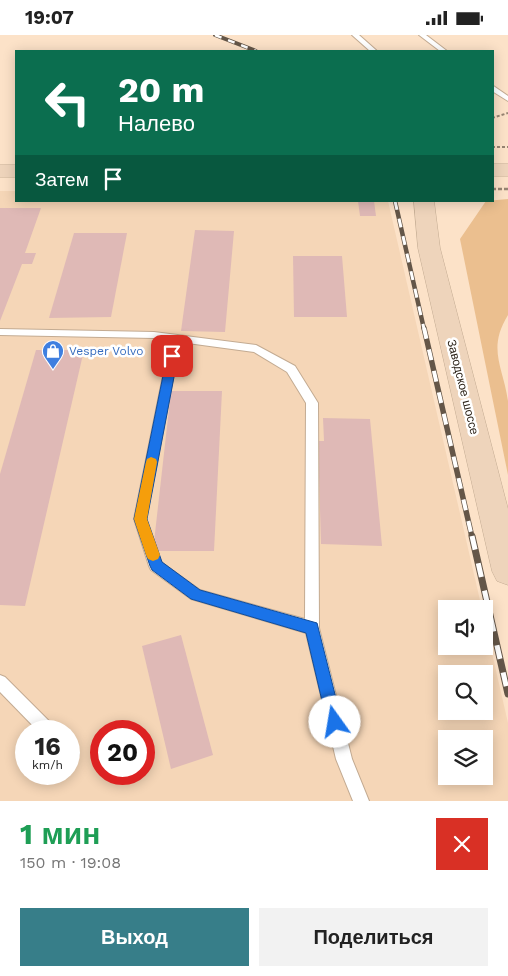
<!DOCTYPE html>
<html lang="ru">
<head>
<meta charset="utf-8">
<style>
	:root { --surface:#fff; --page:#f2f2f2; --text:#222; --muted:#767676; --accent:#377e89 }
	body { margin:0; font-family:"Work Sans",sans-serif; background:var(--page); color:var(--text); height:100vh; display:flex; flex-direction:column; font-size:19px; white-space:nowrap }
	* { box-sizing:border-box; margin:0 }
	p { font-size:16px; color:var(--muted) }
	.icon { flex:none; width:28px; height:28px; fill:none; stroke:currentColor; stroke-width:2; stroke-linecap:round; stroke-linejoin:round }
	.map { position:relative; height:766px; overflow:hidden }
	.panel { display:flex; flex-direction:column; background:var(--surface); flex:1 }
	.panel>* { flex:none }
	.guide { position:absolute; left:15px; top:15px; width:479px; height:152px; border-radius:0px; box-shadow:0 2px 12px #0003; background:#0b6e4f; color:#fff; overflow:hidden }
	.fabs { position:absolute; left:438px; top:565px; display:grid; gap:10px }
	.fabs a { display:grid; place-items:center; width:55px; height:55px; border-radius:0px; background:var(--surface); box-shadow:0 2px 12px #0003; font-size:25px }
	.speed { position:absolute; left:15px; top:685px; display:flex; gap:10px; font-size:25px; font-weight:700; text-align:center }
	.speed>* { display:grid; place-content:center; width:65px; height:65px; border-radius:50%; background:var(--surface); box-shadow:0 2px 12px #0003; line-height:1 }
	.speed small { font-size:12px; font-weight:400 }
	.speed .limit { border:8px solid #d22; background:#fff; color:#111 }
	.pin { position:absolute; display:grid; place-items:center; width:42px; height:42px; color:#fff; margin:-21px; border-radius:10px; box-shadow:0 2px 8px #0006 }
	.me { position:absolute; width:55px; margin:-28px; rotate:347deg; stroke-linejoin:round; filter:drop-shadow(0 0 4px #0008) }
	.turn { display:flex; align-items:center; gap:18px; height:105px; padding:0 20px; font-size:22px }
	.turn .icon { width:65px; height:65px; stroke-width:2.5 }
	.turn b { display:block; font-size:35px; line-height:42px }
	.then { display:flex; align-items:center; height:48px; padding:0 20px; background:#0003; gap:10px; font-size:19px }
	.round { display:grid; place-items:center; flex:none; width:52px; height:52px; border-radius:0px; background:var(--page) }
	.head { display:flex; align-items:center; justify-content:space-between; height:85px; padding:0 20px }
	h1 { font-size:30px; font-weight:700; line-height:38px; color:#1e9e55 }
	.primary-button { display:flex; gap:10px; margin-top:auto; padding:10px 20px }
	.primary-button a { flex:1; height:58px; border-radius:0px; background:var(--accent); color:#fff; font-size:20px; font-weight:700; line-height:58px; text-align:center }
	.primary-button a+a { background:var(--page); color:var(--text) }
	.status { display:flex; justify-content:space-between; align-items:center; height:35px; padding:0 25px; background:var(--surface); direction:ltr }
	.status svg { height:14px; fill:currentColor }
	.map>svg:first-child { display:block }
	.built { fill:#f5d6b7; fill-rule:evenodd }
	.green { fill:#ebbf8f }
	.building { fill:#dfb9b6 }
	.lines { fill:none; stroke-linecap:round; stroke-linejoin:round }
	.lane-casing { stroke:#c3ab92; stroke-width:2 }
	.secondary-casing { stroke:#c3ab92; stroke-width:1 }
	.path-far1 { stroke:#968472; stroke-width:2; stroke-dasharray:3 2; stroke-linecap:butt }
	.path { stroke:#968472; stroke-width:2.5; stroke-dasharray:4 2; stroke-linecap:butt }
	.lane { fill:#fff; fill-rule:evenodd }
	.secondary { fill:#eed4bb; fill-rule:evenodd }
	.rail-far3-casing { stroke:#645648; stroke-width:4 }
	.rail-far2-casing { stroke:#645648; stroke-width:4.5 }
	.rail-far1-casing { stroke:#645648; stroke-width:5.5 }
	.rail-casing { stroke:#645648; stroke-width:7 }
	.rail-far3 { stroke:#fff; stroke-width:2.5; stroke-dasharray:7; stroke-linecap:butt }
	.rail-far2 { stroke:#fff; stroke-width:3; stroke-dasharray:9; stroke-linecap:butt }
	.rail-far1 { stroke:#fff; stroke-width:4; stroke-dasharray:11; stroke-linecap:butt }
	.rail { stroke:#fff; stroke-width:5; stroke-dasharray:14; stroke-linecap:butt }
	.route { fill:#1a73e8; stroke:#114b97 }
	.slow { fill:#f59e0b }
	.labels { text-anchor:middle; stroke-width:5; stroke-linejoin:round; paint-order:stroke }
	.shop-label { font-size:12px; fill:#366cbe; stroke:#fff; text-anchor:start }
	.street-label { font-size:12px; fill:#2b2218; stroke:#fff }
</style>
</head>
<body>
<div class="status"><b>19:07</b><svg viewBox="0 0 49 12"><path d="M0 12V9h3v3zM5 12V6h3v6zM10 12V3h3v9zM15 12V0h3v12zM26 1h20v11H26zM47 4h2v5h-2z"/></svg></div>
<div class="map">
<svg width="508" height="766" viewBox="0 0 508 766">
	<rect width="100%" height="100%" fill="#fce2c8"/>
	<path class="built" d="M0,156H16V166H388L482,574H446V611H484V583L508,688V766H0ZM446,639H484V676H446ZM26,696H69V739H26ZM101,696H144V739H101ZM446,704H484V741H446Z"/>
	<path class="green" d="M508,164V280C487,314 503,331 508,366C508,390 508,416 508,440L460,204L486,166Z"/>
	<g class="building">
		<polygon points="358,166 374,166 376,181 360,181"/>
		<polygon points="0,173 41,173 25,218 36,218 32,229 22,229 0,286"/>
		<polygon points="195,195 234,196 225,297 181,296"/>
		<polygon points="74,198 127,198 111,282 49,283"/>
		<polygon points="293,221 342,221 347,282 294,282"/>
		<polygon points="36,315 84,315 25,571 0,570 0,439"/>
		<polygon points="171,356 222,356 214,516 153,516"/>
		<polygon points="323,383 370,384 382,511 321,509 318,406 324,406"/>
		<polygon points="181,600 213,720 171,734 142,611"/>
	</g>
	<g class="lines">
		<g class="lane-casing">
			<g id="lane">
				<polygon points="352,0 359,0 377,16 370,16"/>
				<polygon points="419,0 426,0 447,16 440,16"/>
				<polygon points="492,50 508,61 508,66 492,56"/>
				<path d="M0,294L154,297L256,310L295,331L318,368L319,593L352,724L369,766H353L336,724L306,598L191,564L151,535L149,531L134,484L170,306L154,303L0,300ZM180,307L254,317L287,337L306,368L305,584L200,555L161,527L146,484Z"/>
				<polygon points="0,640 5,642 54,691 57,696 38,696 0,657"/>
				<polygon points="69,709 77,713 79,719 77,725 71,727 69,726"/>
			</g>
		</g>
		<g class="secondary-casing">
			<g id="secondary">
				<rect x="492" y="129" width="16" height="12"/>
				<rect x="0" y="130" width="16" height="12"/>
				<polygon points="414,166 434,166 440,213 508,474 508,550 497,546 492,536 418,213"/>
			</g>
		</g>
		<g class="path-far1">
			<polyline points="492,83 508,78"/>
			<polyline points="492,112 508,112"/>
		</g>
		<polyline class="path" points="492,154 508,154"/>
		<use href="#lane" class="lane"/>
		<use href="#secondary" class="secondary"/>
		<g class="rail-far3-casing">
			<polyline id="rail-far3" points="215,0 256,16"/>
		</g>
		<g class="rail-far2-casing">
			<polyline id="rail-far2" points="395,166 424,294"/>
		</g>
		<g class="rail-far1-casing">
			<polyline id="rail-far1" points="424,293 472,502"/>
		</g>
		<g class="rail-casing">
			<polyline id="rail" points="472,501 508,659"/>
		</g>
		<use href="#rail-far3" class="rail-far3"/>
		<use href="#rail-far2" class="rail-far2"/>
		<use href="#rail-far1" class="rail-far1"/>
		<use href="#rail" class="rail"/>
	</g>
	<polygon class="route" points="172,317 178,321 147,484 162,527 200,555 317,588 342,687 340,692 335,695 329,692 327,687 306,598 191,564 152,535 150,531 134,484 167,321"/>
	<polygon class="slow" points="151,422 156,424 157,427 147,484 160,520 158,524 153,526 148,524 146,520 134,484 146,427 147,424"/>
	<defs>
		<g id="shop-pin" transform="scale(1.125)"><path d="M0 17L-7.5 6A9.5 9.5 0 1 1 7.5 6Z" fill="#3f7fe0" stroke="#fff"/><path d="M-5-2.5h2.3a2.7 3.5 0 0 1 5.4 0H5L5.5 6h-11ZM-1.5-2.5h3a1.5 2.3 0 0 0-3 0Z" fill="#fff"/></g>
	</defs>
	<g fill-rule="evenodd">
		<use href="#shop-pin" x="53" y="316"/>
	</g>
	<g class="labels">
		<g class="shop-label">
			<text x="69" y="320">Vesper Volvo</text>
		</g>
		<g class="street-label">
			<text transform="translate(463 352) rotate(76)" y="4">Заводское шоссе</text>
		</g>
	</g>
</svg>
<div class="fabs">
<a><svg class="icon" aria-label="sound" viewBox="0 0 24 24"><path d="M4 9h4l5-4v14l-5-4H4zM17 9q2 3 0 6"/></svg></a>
<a><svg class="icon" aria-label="search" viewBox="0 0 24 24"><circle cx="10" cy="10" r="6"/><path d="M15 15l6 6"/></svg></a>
<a><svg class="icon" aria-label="layers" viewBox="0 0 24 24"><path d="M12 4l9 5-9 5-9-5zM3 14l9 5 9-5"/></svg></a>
</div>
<div class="speed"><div>16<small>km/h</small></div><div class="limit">20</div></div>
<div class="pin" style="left:172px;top:321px;background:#d93025"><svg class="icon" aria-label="arrive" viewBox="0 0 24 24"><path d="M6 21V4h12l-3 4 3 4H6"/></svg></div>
<svg class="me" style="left:335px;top:687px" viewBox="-20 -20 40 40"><circle r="19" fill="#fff"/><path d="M0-13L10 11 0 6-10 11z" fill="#1a73e8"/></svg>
<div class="guide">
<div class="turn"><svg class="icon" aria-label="left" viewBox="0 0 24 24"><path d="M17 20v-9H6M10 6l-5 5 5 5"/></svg><div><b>20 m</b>Налево</div></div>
<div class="then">Затем<svg class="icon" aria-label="arrive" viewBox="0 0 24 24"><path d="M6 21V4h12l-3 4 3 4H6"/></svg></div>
</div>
</div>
<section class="panel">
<div class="head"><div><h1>1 мин</h1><p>150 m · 19:08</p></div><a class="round" style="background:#d93025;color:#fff"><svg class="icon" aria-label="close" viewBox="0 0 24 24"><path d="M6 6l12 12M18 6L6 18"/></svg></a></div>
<div class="primary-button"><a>Выход</a><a>Поделиться</a></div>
</section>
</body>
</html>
